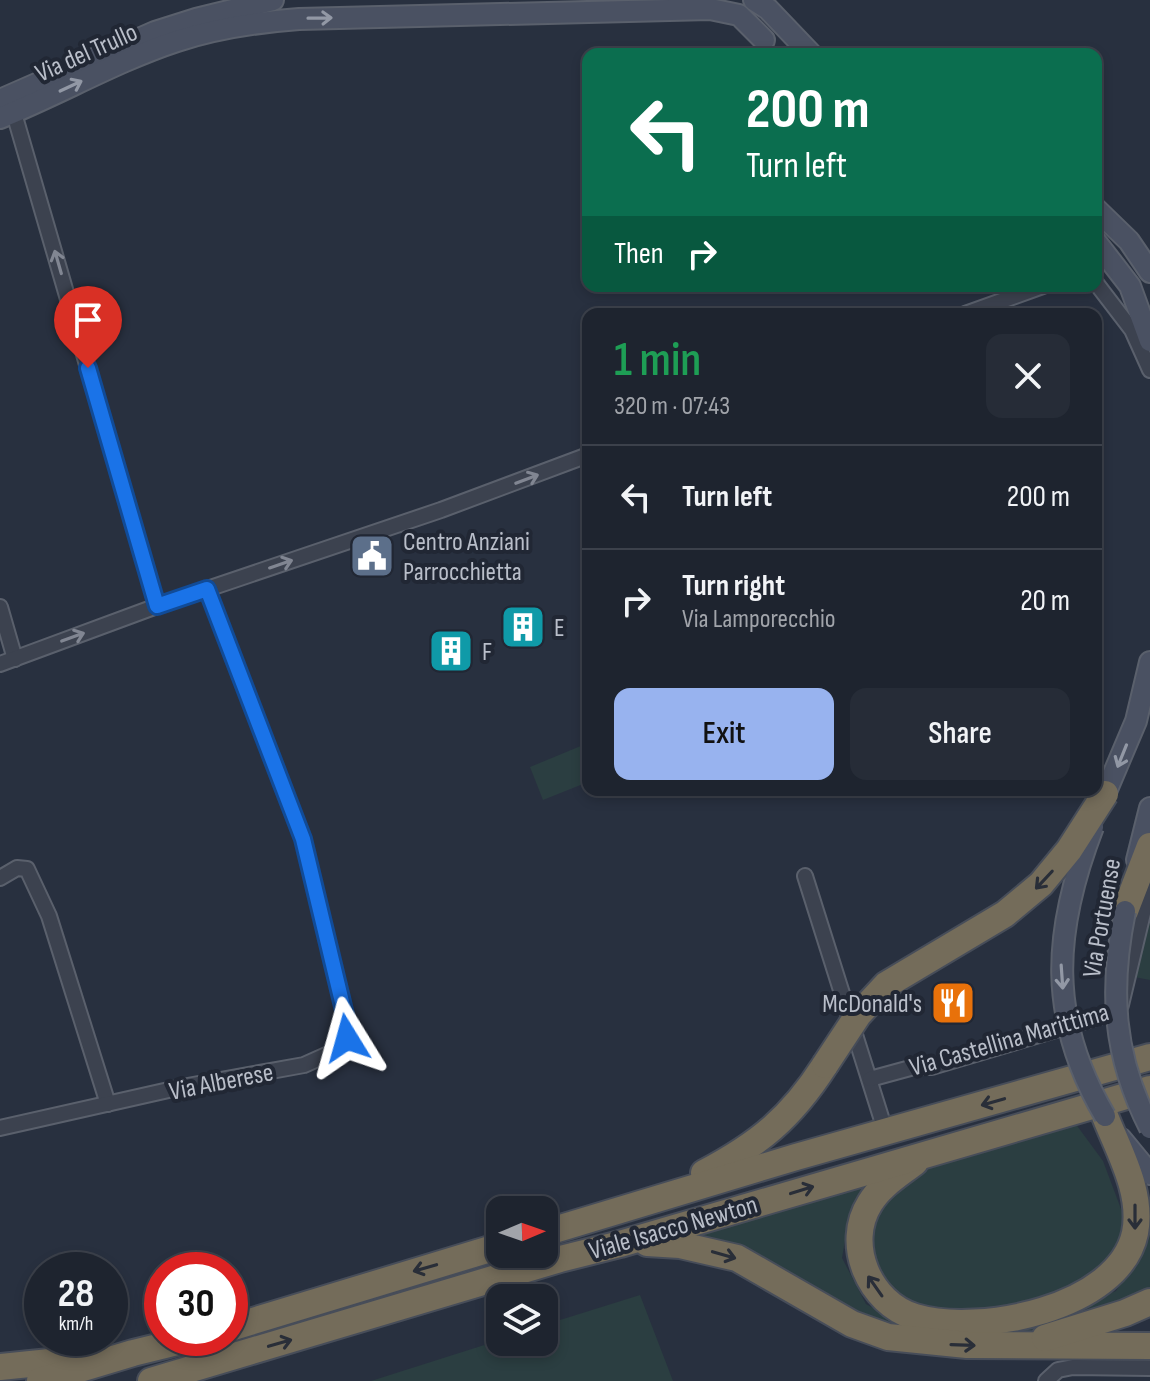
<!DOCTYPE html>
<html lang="en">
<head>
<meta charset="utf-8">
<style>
	:root { --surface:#1e242f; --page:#262c37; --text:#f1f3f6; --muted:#a1a4aa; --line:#3c414b; --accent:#98b3ef }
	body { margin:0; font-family:"Sofia Sans Condensed",sans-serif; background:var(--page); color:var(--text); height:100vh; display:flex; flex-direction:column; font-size:30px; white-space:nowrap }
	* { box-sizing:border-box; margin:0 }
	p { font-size:26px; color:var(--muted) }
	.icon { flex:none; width:44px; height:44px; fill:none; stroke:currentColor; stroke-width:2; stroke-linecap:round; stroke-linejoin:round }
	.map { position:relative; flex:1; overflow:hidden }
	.details { position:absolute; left:582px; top:308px; width:520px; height:488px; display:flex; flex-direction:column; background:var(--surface); border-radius:16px; box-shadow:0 4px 12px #0003,0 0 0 2px var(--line) }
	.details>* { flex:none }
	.hud { position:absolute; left:582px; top:48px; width:520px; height:244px; border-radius:16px; box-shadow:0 4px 12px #0003,0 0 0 2px var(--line); background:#0b6e4f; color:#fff; overflow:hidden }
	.needle { width:52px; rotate:88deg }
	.buttons { position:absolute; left:486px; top:1196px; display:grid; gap:16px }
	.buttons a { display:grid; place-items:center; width:72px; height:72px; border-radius:16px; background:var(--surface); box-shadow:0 4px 12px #0003,0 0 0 2px var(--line); font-size:40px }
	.speed { position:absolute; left:24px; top:1252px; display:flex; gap:16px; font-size:40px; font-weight:700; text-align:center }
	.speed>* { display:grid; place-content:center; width:104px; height:104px; border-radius:50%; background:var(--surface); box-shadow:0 4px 12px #0003,0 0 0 2px var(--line); line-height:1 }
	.speed small { font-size:20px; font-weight:400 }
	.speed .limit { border:12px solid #d22; background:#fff; color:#111 }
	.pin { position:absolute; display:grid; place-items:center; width:68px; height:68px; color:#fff; margin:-82px -34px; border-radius:50% 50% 50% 0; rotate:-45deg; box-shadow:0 0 8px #0007 }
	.pin .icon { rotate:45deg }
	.me { position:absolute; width:88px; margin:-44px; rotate:352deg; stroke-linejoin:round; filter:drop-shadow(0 0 6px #0008) }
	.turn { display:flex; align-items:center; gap:28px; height:168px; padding:0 32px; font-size:36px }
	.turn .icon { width:104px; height:104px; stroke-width:2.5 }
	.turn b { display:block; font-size:56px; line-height:68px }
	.then { display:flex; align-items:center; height:76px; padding:0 32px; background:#0003; gap:16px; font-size:30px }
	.round { display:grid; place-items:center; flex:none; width:84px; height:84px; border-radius:16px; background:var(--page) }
	.overview { display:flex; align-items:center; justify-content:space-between; height:136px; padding:0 32px }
	h1 { font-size:48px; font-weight:600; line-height:60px; color:#1e9e55 }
	.primary-button { display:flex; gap:16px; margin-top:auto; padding:16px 32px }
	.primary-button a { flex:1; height:92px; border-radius:16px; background:var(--accent); color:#111; font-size:32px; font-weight:600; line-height:92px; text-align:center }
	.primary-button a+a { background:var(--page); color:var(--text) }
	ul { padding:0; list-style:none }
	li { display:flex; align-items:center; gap:24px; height:104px; padding:0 32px; border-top:2px solid var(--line) }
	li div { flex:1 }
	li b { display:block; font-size:30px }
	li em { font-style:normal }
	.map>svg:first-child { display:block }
	.green { fill:#2b3e41 }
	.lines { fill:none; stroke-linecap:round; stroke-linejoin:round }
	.street-casing { stroke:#5a606c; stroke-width:18 }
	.secondary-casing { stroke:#5a606c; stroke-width:24 }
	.highway-casing { stroke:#474d59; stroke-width:30 }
	.street { stroke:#3c424f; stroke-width:14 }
	.secondary { stroke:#4a5162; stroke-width:20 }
	.highway { stroke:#746c5a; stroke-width:26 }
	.secondary-bridge-casing { stroke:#5a606c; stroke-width:24; stroke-linecap:butt }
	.highway-bridge-casing { stroke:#474d59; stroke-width:30; stroke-linecap:butt }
	.secondary-bridge { stroke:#4a5162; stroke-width:20 }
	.highway-bridge { stroke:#746c5a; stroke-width:26 }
	.oneway { stroke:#9298a5 }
	.oneway2 { stroke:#818692 }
	.oneway3 { stroke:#292e38 }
	.route-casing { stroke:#114b97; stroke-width:20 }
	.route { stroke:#1a73e8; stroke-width:14 }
	.labels { text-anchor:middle; stroke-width:8; stroke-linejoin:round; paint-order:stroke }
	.street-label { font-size:26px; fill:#b9bec9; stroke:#212734 }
	.poi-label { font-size:26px; fill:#b9bec9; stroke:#212734; text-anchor:start }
</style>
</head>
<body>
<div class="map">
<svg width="1150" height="1381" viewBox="0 0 1150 1381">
	<rect width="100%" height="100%" fill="#28303f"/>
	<g class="green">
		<polygon points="588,743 588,782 543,800 530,767"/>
		<polygon points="1150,905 1150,980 1134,977"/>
		<polygon points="1075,1123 1103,1161 1124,1217 1118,1253 1097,1274 1048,1301 981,1314 925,1308 881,1289 864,1252 872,1212 901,1184 951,1155"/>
		<polygon points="868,1185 850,1212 842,1258 866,1304 910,1328 1053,1317 1116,1291 1149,1240 1150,1232 1150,1289 1059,1326 998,1336 870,1326 681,1235"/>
		<polygon points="640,1295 673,1381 371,1381 500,1340 500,1342 544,1342 544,1325"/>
	</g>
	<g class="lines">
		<g class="street-casing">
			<g id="street">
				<polyline points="11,103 157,606"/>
				<polyline points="1096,283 1132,330 1150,370"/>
				<polyline points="965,314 1043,286"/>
				<polyline points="0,607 15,659"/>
				<polyline points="0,664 157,606 441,510 588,455"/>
				<polyline points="805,876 886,1133"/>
				<polyline points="0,878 17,868 27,869 49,916 108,1104"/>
				<polyline points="870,1079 914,1067 932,1067 1116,1012 1121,1005 1150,884"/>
				<polyline points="0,1128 182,1087 304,1065 342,1048 347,1038 347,1023 303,839 207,589"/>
				<polyline points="1046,1381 1058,1370 1073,1367 1150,1368"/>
			</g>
		</g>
		<g class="secondary-casing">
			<g id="secondary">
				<polyline points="754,0 768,9 811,54"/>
				<polyline points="0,100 155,32 196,19 273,0"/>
				<path d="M0,118C60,94 116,61 177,41C217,28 258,22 299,19L710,9L739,15L764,40"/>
				<polyline points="1096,209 1129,241 1150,272"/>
				<polyline points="1096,242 1130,286 1150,341"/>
				<polyline points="1105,794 1136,721 1150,662"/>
				<polyline points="1137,860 1150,808"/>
				<polyline points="1121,1139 1150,1174"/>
			</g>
		</g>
		<g class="highway-casing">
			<g id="highway">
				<polyline points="1125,911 1150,846"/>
				<path d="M915,1162C900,1174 881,1185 870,1203C844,1244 869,1303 915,1317C978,1336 1119,1309 1135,1233C1143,1193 1119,1152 1105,1116"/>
				<path d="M704,1173C759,1144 791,1118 825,1065"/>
				<polyline points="544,1233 796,1157 1150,1057"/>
				<polyline points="647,1243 680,1245 737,1258 852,1324 888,1337 967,1345 1150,1346"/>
				<polyline points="230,1328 500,1246"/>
				<polyline points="1045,1338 1125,1313 1150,1302"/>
				<polyline points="0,1367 69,1360"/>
				<polyline points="40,1381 133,1353 194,1338"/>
				<polyline points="151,1381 560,1259 620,1244 1150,1089"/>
			</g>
		</g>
		<use href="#street" class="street"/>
		<use href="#secondary" class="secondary"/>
		<use href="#highway" class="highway"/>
		<g class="secondary-bridge-casing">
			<g id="secondary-bridge">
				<path d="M1093,827C1053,931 1047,1017 1105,1116"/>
				<path d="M1125,911C1109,990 1113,1056 1150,1128"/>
			</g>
		</g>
		<g class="highway-bridge-casing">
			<polyline id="highway-bridge" points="825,1065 858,1015 886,985 1005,914 1041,884 1069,850 1105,794"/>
		</g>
		<use href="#secondary-bridge" class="secondary-bridge"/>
		<use href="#highway-bridge" class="highway-bridge"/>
	</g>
	<defs><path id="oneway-shaft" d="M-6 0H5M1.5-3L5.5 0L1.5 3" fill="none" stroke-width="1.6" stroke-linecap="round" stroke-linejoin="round" transform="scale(2)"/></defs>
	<g class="oneway">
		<use href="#oneway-shaft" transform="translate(320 18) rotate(-1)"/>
		<use href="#oneway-shaft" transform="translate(71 86) rotate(-25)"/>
		<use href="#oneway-shaft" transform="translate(1122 756) rotate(112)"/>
		<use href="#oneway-shaft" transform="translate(1062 977) rotate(86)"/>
	</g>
	<g class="oneway2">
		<use href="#oneway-shaft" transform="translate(58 262) rotate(-106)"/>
		<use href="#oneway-shaft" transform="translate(527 479) rotate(-21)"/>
		<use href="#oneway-shaft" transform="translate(281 564) rotate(-19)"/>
		<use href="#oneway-shaft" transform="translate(73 637) rotate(-20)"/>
	</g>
	<g class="oneway3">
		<use href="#oneway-shaft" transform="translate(1044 880) rotate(133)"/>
		<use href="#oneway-shaft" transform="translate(993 1102) rotate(164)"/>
		<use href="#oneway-shaft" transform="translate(802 1190) rotate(-17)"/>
		<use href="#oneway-shaft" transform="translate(1135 1217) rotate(90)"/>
		<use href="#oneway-shaft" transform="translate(724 1255) rotate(16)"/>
		<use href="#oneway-shaft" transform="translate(425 1268) rotate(164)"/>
		<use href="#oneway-shaft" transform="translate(875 1286) rotate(-125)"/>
		<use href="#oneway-shaft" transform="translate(280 1343) rotate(-16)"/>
		<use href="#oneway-shaft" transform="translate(963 1345) rotate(2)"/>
	</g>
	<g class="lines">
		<g class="route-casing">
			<polyline id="route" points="88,368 157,606 207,589 303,839 347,1023 347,1038"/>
		</g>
		<use href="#route" class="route"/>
	</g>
	<defs>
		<g id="civic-square" transform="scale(2.3)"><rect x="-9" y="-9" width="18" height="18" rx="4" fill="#5c6f8a" stroke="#212734"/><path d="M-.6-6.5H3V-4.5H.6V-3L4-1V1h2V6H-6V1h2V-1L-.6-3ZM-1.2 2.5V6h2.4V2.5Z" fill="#fff"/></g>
		<g id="building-square" transform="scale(2.3)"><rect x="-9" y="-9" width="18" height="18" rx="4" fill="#0f9aa8" stroke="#212734"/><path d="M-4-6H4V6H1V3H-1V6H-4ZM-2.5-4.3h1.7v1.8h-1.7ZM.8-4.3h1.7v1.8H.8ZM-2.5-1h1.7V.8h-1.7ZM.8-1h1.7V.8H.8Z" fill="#fff"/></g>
		<g id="restaurant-square" transform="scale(2.3)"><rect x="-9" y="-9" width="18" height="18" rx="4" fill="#e8710a" stroke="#212734"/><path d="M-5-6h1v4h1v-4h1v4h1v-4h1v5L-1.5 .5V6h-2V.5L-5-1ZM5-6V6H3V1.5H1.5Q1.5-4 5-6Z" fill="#fff"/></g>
	</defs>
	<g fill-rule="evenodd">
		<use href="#civic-square" x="372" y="556"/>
		<use href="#building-square" x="523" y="627"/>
		<use href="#building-square" x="451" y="651"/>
		<use href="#restaurant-square" x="953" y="1003"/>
	</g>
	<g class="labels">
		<g class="street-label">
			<text transform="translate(86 52) rotate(-24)" y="9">Via del Trullo</text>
			<text transform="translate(1101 918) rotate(-80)" y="9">Via Portuense</text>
			<text transform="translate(1009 1039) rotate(-16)" y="9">Via Castellina Marittima</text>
			<text transform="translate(221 1081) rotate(-11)" y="9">Via Alberese</text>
			<text transform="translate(673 1227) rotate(-16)" y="9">Viale Isacco Newton</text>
		</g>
		<g class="poi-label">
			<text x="403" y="550">Centro Anziani<tspan x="403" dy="30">Parrocchietta</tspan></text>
			<text x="554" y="636">E</text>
			<text x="482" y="660">F</text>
			<text x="922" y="1012" text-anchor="end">McDonald's</text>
		</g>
	</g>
</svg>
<div class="buttons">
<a><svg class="needle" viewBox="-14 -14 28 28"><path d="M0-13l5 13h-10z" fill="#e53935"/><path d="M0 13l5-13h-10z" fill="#a1a4aa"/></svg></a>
<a><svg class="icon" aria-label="layers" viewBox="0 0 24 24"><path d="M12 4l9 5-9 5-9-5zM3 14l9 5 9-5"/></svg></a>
</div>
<div class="speed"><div>28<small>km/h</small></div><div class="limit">30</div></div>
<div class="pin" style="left:88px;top:368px;background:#d93025"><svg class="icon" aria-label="arrive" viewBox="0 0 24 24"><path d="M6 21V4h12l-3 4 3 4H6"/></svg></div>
<svg class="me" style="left:347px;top:1038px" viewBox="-20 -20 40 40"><path d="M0-17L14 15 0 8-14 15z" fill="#1a73e8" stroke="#fff" stroke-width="4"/></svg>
<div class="hud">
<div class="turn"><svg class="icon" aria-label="left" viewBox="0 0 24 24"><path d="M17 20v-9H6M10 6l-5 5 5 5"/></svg><div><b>200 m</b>Turn left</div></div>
<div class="then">Then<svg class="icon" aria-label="right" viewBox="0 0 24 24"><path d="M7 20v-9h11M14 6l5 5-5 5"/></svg></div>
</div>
<section class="details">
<div class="overview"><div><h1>1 min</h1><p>320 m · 07:43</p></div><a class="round"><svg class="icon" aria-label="close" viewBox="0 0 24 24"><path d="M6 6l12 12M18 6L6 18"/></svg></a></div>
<ul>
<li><svg class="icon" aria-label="left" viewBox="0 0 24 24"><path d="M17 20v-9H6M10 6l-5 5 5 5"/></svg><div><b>Turn left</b></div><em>200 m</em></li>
<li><svg class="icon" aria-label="right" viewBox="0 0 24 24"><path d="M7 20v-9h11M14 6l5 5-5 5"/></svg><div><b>Turn right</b><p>Via Lamporecchio</p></div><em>20 m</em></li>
</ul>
<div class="primary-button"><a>Exit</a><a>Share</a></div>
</section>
</div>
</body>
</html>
